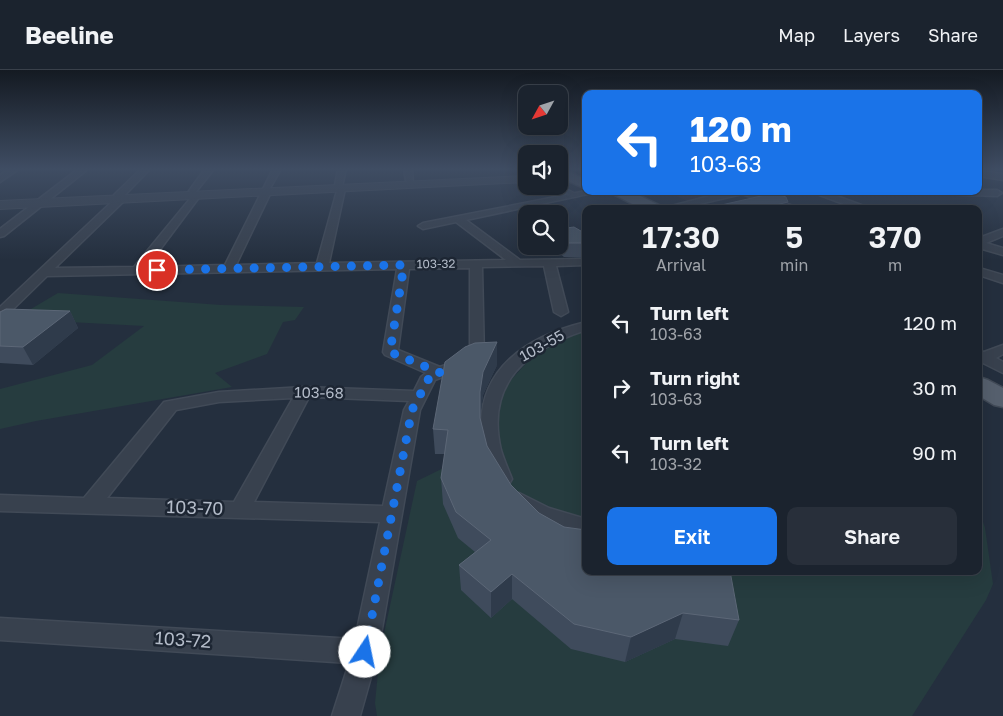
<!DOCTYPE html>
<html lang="en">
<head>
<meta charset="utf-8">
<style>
	:root { --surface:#1b232e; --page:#282f3a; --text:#f1f3f6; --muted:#a0a4aa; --line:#39404a; --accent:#1a73e8 }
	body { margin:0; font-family:"Golos Text",sans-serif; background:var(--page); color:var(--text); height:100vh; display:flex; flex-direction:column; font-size:19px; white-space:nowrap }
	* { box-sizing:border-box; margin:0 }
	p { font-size:16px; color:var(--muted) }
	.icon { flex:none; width:28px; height:28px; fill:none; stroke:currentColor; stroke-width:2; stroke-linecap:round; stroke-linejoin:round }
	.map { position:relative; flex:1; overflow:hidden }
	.sheet { position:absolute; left:582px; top:135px; width:400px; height:370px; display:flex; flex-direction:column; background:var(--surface); border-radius:10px; box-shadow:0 5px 20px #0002,0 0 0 1px var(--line) }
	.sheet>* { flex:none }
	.hud { position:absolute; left:582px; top:20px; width:400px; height:105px; border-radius:10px; box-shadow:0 5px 20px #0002,0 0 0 1px var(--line); background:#1a73e8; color:#fff; overflow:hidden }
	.needle { width:32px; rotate:230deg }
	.tools { position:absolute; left:518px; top:15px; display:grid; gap:10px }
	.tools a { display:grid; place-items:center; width:50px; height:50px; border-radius:10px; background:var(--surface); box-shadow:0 5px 20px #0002,0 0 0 1px var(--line); font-size:25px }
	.pin { position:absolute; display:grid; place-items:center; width:42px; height:42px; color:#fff; margin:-21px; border:2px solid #fff; border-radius:50%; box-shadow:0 1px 5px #0007 }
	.me { position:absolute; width:55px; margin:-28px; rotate:11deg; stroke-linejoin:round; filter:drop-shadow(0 0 4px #0008) }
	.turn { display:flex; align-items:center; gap:18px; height:105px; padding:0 25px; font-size:22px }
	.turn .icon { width:65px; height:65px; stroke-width:2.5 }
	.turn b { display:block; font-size:35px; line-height:42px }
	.eta { display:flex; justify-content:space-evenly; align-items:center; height:85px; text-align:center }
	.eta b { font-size:30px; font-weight:600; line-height:35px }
	.action { display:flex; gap:10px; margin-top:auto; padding:10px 25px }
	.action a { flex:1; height:58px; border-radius:10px; background:var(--accent); color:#fff; font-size:20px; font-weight:600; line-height:58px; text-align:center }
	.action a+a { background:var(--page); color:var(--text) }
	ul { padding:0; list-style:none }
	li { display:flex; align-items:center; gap:15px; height:65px; padding:0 25px }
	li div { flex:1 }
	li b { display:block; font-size:19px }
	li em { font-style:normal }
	header { display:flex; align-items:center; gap:30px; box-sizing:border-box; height:70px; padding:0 25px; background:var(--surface); border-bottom:1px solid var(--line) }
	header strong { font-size:24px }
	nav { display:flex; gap:28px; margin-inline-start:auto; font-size:18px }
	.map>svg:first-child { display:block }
	.medical { fill:#32303f }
	.green { fill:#263c3f }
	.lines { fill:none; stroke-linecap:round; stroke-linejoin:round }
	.service-casing { stroke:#414a57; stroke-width:2 }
	.minor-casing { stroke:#414a57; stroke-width:3 }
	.tertiary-casing { stroke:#414a57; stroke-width:2 }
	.primary-casing { stroke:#414a57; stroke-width:3 }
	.service { fill:#38414e; fill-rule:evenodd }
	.minor { fill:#38414e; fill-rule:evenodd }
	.tertiary { fill:#38414e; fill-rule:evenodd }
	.primary { fill:#56606e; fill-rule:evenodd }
	.wall { fill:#3f4b5c }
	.shaded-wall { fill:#2f3b4b }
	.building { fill:#4b5868; stroke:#5c6777 }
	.route { stroke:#1a73e8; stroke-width:9; stroke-dasharray:0 16.2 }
	.labels { text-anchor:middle; stroke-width:5; stroke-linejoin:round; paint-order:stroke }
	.far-street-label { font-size:12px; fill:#b4bcc9; stroke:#1d2633 }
	.street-label { font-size:15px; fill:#b4bcc9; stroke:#1d2633 }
	.near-street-label { font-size:18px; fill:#b4bcc9; stroke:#1d2633 }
</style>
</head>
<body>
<header>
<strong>Beeline</strong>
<nav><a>Map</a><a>Layers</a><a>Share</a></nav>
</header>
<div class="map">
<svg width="1003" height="646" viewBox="0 0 1003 646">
	<rect width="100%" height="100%" fill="#242f3e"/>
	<polygon class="medical" points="692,121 704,121 718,126 690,132 676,126"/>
	<g class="green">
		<polygon points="58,223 221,235 304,237 295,250 283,252 267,284 215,303 232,317 36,351 0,359 0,319 92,295 144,256 14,249"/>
		<polygon points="584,261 586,261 586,501 979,501 979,439 985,458 993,514 986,530 912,646 377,646 375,633 380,582 417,411 466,387 511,310 529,290 554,274"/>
	</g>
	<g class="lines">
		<g class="service-casing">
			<polygon id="service" points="559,115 578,125 578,126 574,127 557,117"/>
		</g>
		<g class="minor-casing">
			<g id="minor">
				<polygon points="9,99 19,99 0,112 0,105"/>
				<polygon points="78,99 88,99 4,166 0,167 0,159"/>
				<path d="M141,99H150L123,127L126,129L124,131L55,198L134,197L194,124L189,121L205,99H214L195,123L200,126L147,197L225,195L273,99H281L269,120L271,122L236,195L317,193L338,117L335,115L338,99H346L342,117L345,119L329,193L506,190L456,152L423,159L418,156L423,153L586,121H602L466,150L520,190L586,189V195L556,196L568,242L561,246L554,242L544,196L482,197L484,288L482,291L435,310L420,340L378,582L360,646H332L349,593L0,570V548L355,569L380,452L0,441V425L84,428L164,332L219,322L304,317L414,321L421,307L426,303L385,285L383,282L397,199L47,206L5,247L0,248V237L117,127L114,125L116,123ZM470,198V286L440,297L398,280L409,199ZM309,327L409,331L404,340L383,436L254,432ZM293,328L234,432L107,428L176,340L219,332Z"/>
				<polygon points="404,99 412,99 413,113 406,111"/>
				<polygon points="979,101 1003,104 1003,110 979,106"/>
				<polygon points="979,120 997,120 1002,123 997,126 940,124 936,121 979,121"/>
				<polygon points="729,121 753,121 801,139 786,139 742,124 678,139 660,139"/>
				<polygon points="809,121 823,121 872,139 857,139"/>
				<polygon points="559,154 586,169 586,177 559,161"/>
				<polygon points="1003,159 1003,166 986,173 1003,178 1003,185 979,178 979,168"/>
				<polygon points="979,198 1003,205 1003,213 979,205"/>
				<path d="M586,252V260C528,279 485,312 501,380C504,390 508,399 512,409L509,414L502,416L495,414C487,400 483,382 482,366C475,299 528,266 586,252Z"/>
				<polygon points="1003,275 1003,284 996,288 1003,292 1003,303 979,291 979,281 984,282"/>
				<path d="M519,423L549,438L586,449V465C565,460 520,450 509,430L512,425Z"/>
			</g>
		</g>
		<g class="tertiary-casing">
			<polygon id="tertiary" points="526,106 526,112 0,139 0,131"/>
		</g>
		<g class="primary-casing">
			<g id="primary">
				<polygon points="559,99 564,99 586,110 586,119 559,107"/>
				<polygon points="611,121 630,121 661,136 663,139 642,139 613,124"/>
				<polygon points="979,307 988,310 1003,318 1003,337 994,335 979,326"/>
			</g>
		</g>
		<use href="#service" class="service"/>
		<use href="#minor" class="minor"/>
		<use href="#tertiary" class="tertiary"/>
		<use href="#primary" class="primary"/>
	</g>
	<g class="wall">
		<polygon points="788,132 786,139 717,139 717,136"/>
		<polygon points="559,159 586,164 586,188 564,187 551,176 559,176"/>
		<polygon points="70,241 78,258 33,295 0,293 0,242"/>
		<polygon points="497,295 483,325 480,348 487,376 511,415 539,443 739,550 728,576 675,569 625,592 571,579 512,529 491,548 461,520 459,495 475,482 458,468 443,434 441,408 445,384 435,384 433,359"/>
	</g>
	<g class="shaded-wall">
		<polygon points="788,132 786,139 759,139"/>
		<polygon points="70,241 78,258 33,295 23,277"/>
		<polygon points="497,272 497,295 483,325 480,346 480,322 483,302"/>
		<polygon points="512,504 512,529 491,548 491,522"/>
		<polygon points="683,543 675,569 625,592 631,567"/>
	</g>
	<g class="building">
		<polygon points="774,123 786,127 788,132 759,139 725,139 717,136"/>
		<polygon points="574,157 586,164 586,173 565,173 559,168 559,159"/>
		<polygon points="6,239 70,241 23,277 0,276 0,242"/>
		<polygon points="497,272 483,302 480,322 480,348 487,376 511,415 539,443 564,457 586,460 586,501 730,501 739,550 683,543 631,567 574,554 512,504 491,522 459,495 491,470 456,442 441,408 448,360 433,359 445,292 465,277 475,273"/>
	</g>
	<linearGradient id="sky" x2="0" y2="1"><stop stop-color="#141a22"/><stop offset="0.52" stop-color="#3f4d63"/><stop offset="1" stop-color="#3f4d63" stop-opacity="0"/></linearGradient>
	<rect width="1003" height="190" fill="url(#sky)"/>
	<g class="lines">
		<polyline class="route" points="157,200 404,195 390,282 441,303 429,308 412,340 365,582"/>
	</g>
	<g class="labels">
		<g class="far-street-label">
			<text transform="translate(436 194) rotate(-1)" y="4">103-32</text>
		</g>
		<g class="street-label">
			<text transform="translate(542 276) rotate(-29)" y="5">103-55</text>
			<text transform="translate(319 323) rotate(1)" y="5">103-68</text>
		</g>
		<g class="near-street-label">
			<text transform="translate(195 438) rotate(2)" y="6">103-70</text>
			<text transform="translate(183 570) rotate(4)" y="6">103-72</text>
		</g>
	</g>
</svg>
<div class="tools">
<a><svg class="needle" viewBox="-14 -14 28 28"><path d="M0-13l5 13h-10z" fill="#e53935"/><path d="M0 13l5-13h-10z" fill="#a0a4aa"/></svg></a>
<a><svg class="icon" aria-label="sound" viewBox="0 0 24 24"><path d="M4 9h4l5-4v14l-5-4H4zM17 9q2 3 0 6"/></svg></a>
<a><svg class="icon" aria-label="search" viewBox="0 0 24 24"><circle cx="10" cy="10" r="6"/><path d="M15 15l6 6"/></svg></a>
</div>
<div class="pin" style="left:157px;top:200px;background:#d93025"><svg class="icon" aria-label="arrive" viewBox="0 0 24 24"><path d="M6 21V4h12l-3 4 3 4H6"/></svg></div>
<svg class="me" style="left:365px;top:582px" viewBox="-20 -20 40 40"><circle r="19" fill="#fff"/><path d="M0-13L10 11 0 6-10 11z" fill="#1a73e8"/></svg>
<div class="hud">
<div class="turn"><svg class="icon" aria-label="left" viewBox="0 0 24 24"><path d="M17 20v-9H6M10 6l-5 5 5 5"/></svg><div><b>120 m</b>103-63</div></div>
</div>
<section class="sheet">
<div class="eta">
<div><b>17:30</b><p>Arrival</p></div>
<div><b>5</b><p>min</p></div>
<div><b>370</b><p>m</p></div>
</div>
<ul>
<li><svg class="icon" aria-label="left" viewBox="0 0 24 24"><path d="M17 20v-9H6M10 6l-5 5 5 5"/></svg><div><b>Turn left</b><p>103-63</p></div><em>120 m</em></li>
<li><svg class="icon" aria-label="right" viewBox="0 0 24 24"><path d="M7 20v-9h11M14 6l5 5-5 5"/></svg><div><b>Turn right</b><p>103-63</p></div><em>30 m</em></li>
<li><svg class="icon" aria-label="left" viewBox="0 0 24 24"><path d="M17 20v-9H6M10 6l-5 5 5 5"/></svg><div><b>Turn left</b><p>103-32</p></div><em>90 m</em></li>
</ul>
<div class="action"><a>Exit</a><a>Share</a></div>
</section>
</div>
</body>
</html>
